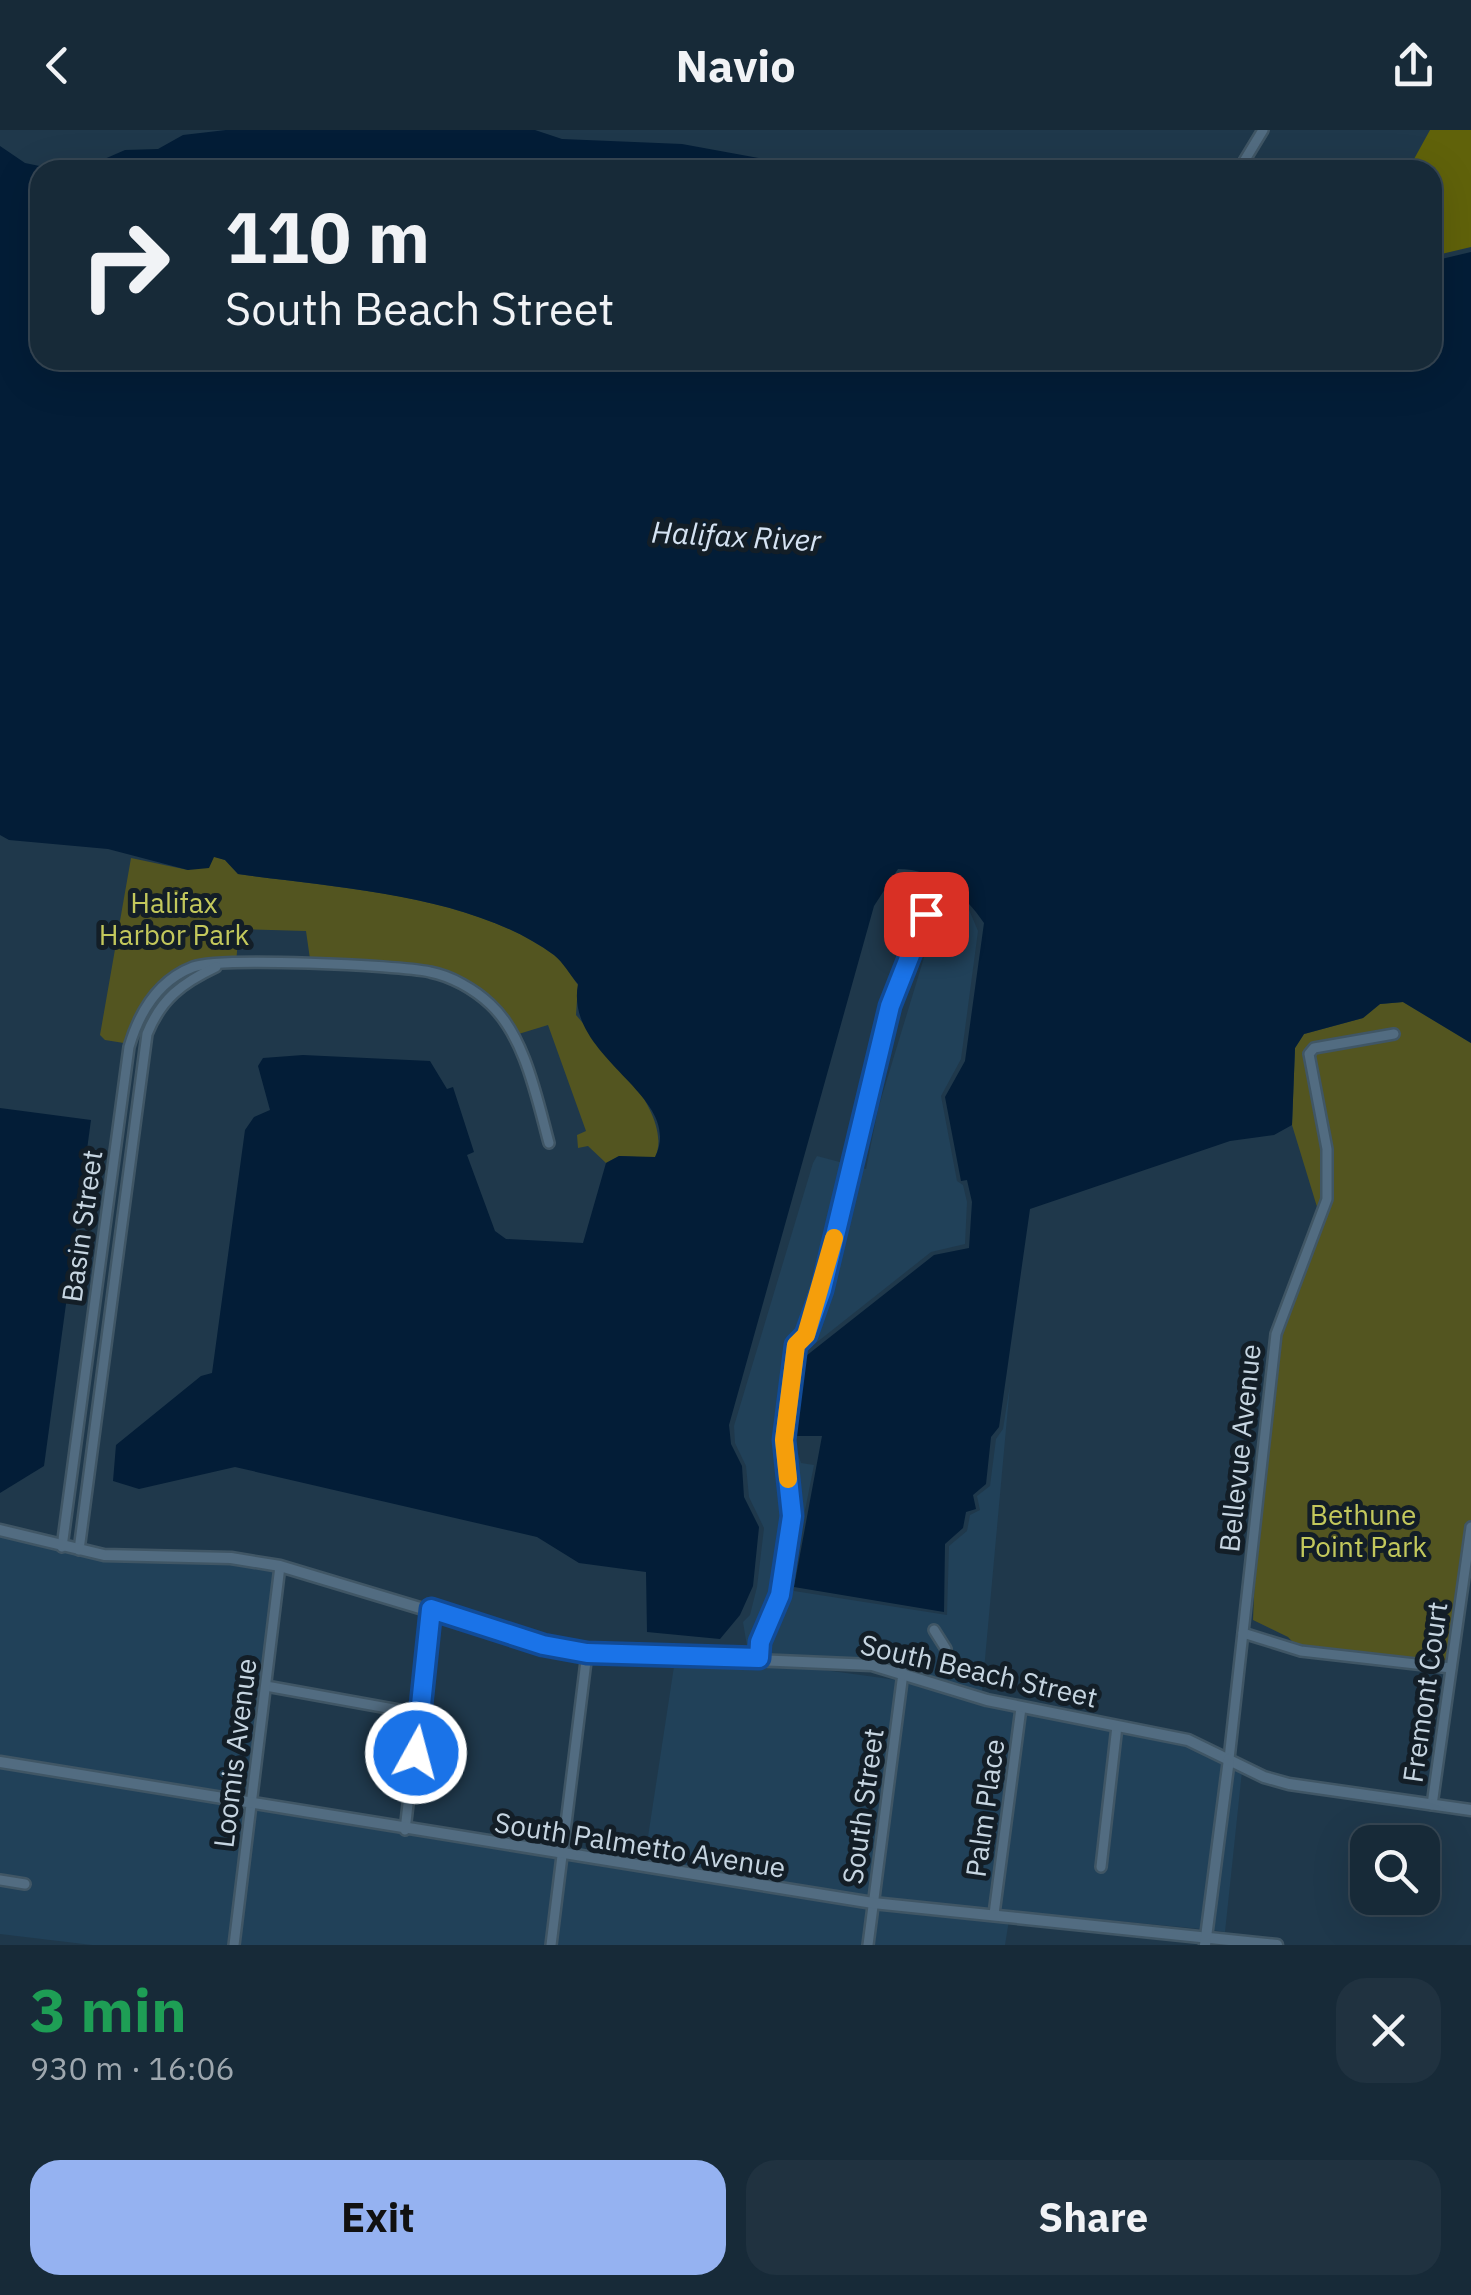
<!DOCTYPE html>
<html lang="en">
<head>
<meta charset="utf-8">
<style>
	:root { --surface:#172a38; --page:#203240; --text:#f1f3f6; --muted:#9ea7ae; --line:#364653; --accent:#95b2f1 }
	body { margin:0; font-family:"IBM Plex Sans",sans-serif; background:var(--page); color:var(--text); height:100vh; display:flex; flex-direction:column; font-size:38px; white-space:nowrap }
	* { box-sizing:border-box; margin:0 }
	p { font-size:32px; color:var(--muted) }
	.icon { flex:none; width:55px; height:55px; fill:none; stroke:currentColor; stroke-width:2; stroke-linecap:round; stroke-linejoin:round }
	.map { position:relative; height:1815px; overflow:hidden }
	.panel { display:flex; flex-direction:column; background:var(--surface); flex:1 }
	.panel>* { flex:none }
	.banner { position:absolute; left:30px; top:30px; width:1412px; height:210px; border-radius:30px; box-shadow:0 10px 40px #0002,0 0 0 2px var(--line); background:#172a38; color:var(--text); overflow:hidden }
	.tools { position:absolute; left:1350px; top:1695px; display:grid; gap:20px }
	.tools a { display:grid; place-items:center; width:90px; height:90px; border-radius:20px; background:var(--surface); box-shadow:0 10px 40px #0002,0 0 0 2px var(--line); font-size:50px }
	.pin { position:absolute; display:grid; place-items:center; width:85px; height:85px; color:#fff; margin:-42px; border-radius:20px; box-shadow:0 5px 15px #0006 }
	.me { position:absolute; width:110px; margin:-55px; rotate:7deg; stroke-linejoin:round; filter:drop-shadow(0 0 8px #0008) }
	.turn { display:flex; align-items:center; gap:35px; height:210px; padding:0 30px; font-size:45px }
	.turn .icon { width:130px; height:130px; stroke-width:2.5 }
	.turn b { display:block; font-size:70px; line-height:85px }
	.round { display:grid; place-items:center; flex:none; width:105px; height:105px; border-radius:30px; background:var(--page) }
	.overview { display:flex; align-items:center; justify-content:space-between; height:170px; padding:0 30px }
	h1 { font-size:60px; font-weight:800; line-height:75px; color:#1e9e55 }
	.action { display:flex; gap:20px; margin-top:auto; padding:20px 30px }
	.action a { flex:1; height:115px; border-radius:30px; background:var(--accent); color:#111; font-size:40px; font-weight:800; line-height:115px; text-align:center }
	.action a+a { background:var(--page); color:var(--text) }
	header { display:flex; justify-content:space-between; align-items:center; height:130px; padding:0 30px; background:var(--surface); font-size:45px; font-weight:800 }
	.map>svg:first-child { display:block }
	.built { fill:#214159 }
	.green { fill:#535520 }
	.forest { fill:#60620a }
	.water { fill:#031d37 }
	.lines { fill:none; stroke-linecap:round; stroke-linejoin:round }
	.minor-casing { stroke:#405665; stroke-width:14 }
	.tertiary-casing { stroke:#405665; stroke-width:15 }
	.minor { stroke:#526c81; stroke-width:9 }
	.tertiary { stroke:#526c81; stroke-width:10 }
	.route-casing { stroke:#114b97; stroke-width:25 }
	.route { stroke:#1a73e8; stroke-width:18 }
	.slow { stroke:#f59e0b; stroke-width:18 }
	.labels { text-anchor:middle; stroke-width:10; stroke-linejoin:round; paint-order:stroke }
	.park-label { font-size:28px; fill:#c3c85c; stroke:#131e27 }
	.street-label { font-size:28px; fill:#c6d5e1; stroke:#131e27 }
	.water-label { font-size:30px; font-style:italic; fill:#d5e3f3; stroke:#131e27 }
</style>
</head>
<body>
<header><svg class="icon" aria-label="back" viewBox="0 0 24 24"><path d="M15 5l-7 7 7 7"/></svg>Navio<svg class="icon" aria-label="share" viewBox="0 0 24 24"><path d="M12 15V3M7 8l5-5 5 5M5 13v7h14v-7"/></svg></header>
<div class="map">
<svg width="1471" height="1815" viewBox="0 0 1471 1815">
	<rect width="100%" height="100%" fill="#1f384b"/>
	<g class="built">
		<polygon points="943,765 967,775 978,801 961,929 941,966 957,1051 963,1055 967,1072 965,1114 931,1122 802,1224 792,1305 801,1333 814,1335 790,1456 794,1461 947,1485 949,1416 967,1401 970,1385 980,1380 977,1366 990,1356 996,1309 1003,1299 1010,1255 982,1562 873,1530 764,1523 785,1466 796,1388 790,1311 800,1218 811,1207 828,1155 818,1152 802,1202 791,1214 780,1309 786,1385 775,1463 755,1510 754,1523 748,1522 743,1492 750,1485 757,1457 764,1398 749,1367 746,1336 735,1313 734,1296 813,1033 817,1026 866,1039 878,979"/>
		<polygon points="0,1405 104,1429 231,1433 275,1440 247,1669 0,1627"/>
		<polygon points="675,1530 773,1533 897,1550 868,1768 644,1733"/>
		<polygon points="907,1552 1016,1581 989,1779 879,1769"/>
		<polygon points="1026,1583 1111,1600 1096,1741 1105,1742 1121,1602 1186,1615 1224,1631 1201,1799 999,1780"/>
		<polygon points="1234,1636 1242,1641 1225,1802 1212,1800"/>
		<polygon points="0,1637 246,1678 229,1815 92,1815 0,1804 0,1755 29,1759 30,1750 0,1746"/>
		<polygon points="256,1680 556,1729 546,1815 239,1815"/>
		<polygon points="566,1731 867,1777 863,1815 556,1815"/>
		<polygon points="877,1778 1009,1790 1005,1815 873,1815"/>
	</g>
	<g class="green">
		<path d="M213,726L225,730L238,744C337,758 471,764 554,825C564,832 571,845 578,855L576,885C603,917 675,984 655,1028L619,1026L606,1033L588,1016L578,1018L577,1005L586,1001L548,895L512,906C478,829 379,839 311,836L306,801L239,799L236,833C167,837 158,855 130,914L105,910L100,905L131,728L188,740Z"/>
		<polygon points="1403,872 1471,913 1471,1403 1451,1538 1301,1521 1288,1507 1253,1490 1259,1346 1276,1204 1321,1090 1292,995 1295,918 1304,904 1363,888 1380,874"/>
	</g>
	<polygon class="forest" points="1430,0 1471,0 1471,117 1433,126 1432,40 1408,40"/>
	<g class="water">
		<path d="M226,0H535L562,9L682,14L823,40H40V230H1432L1433,131L1471,122V913L1403,872L1380,874L1363,888L1304,904L1295,918L1292,995L1274,1005L1230,1011L1030,1079L999,1297L991,1307L986,1354L973,1365L976,1379L966,1382L963,1398L945,1414L944,1482L794,1457L822,1306H796L806,1226L934,1125L969,1118L972,1072L967,1050L961,1051L945,967L965,931L984,793C964,763 935,739 898,739L874,776L729,1295L731,1314L742,1336L744,1367L759,1397L753,1456L740,1485L720,1509L647,1502L646,1442L579,1433L537,1407L235,1337L139,1359L113,1351L116,1315L201,1246L212,1243L245,1000L254,987L270,980L258,936L263,928L303,925L430,931L447,959L453,957L474,1022L467,1025L495,1101L506,1109L583,1113L606,1033L619,1026L655,1027C686,965 564,929 578,854C570,845 563,832 554,825C470,764 338,758 238,744L225,730L214,727L209,738L188,740L108,719L9,710L0,705V16L25,33L54,39L86,37L125,20L158,19L183,5Z"/>
		<polygon points="0,978 91,990 44,1336 0,1363"/>
	</g>
	<g class="lines">
		<g class="minor-casing">
			<g id="minor">
				<polyline points="1243,33 1263,0"/>
				<circle cx="937" cy="789" r="11"/>
				<path d="M62,1417L129,917C139,883 157,851 193,837C218,827 398,835 430,842C451,846 474,859 490,874C525,906 537,969 549,1013"/>
				<path d="M79,1420L147,904C161,869 182,853 216,837"/>
				<polyline points="934,1500 946,1519"/>
				<polyline points="1243,1503 1301,1521 1451,1538"/>
				<polyline points="759,1528 760,1512 780,1465 791,1386 785,1310 796,1215 806,1205 822,1159 890,875 916,811 928,797"/>
				<polyline points="266,1556 421,1584"/>
				<polyline points="1229,1629 1276,1204 1327,1069 1327,1019 1309,924 1314,918 1394,904"/>
				<polyline points="1432,1675 1471,1397"/>
				<polyline points="405,1700 431,1479"/>
				<polyline points="1101,1737 1117,1596"/>
				<polyline points="0,1750 25,1754"/>
				<polyline points="994,1784 1021,1578"/>
				<polyline points="234,1815 280,1436"/>
				<polyline points="551,1815 587,1523"/>
				<polyline points="868,1815 903,1543"/>
			</g>
		</g>
		<g class="tertiary-casing">
			<g id="tertiary">
				<polyline points="0,1400 104,1425 231,1428 280,1436 543,1515 587,1523 872,1535 987,1570 1188,1610 1264,1647 1289,1654 1471,1680"/>
				<polyline points="0,1632 873,1773 1277,1815"/>
				<polyline points="1205,1815 1229,1629"/>
			</g>
		</g>
		<use href="#minor" class="minor"/>
		<use href="#tertiary" class="tertiary"/>
	</g>
	<g class="lines">
		<g class="route-casing">
			<polyline id="route" points="416,1623 431,1479 543,1515 587,1523 759,1528 760,1512 780,1465 792,1386 784,1310 796,1215 806,1205 822,1160 890,876 916,810 928,797 926,784"/>
		</g>
		<use href="#route" class="route"/>
		<polyline class="slow" points="788,1349 784,1310 796,1215 806,1205 834,1108"/>
	</g>
	<g class="labels">
		<g class="park-label">
			<text x="174" y="783">Halifax<tspan x="174" dy="32">Harbor Park</tspan></text>
			<text x="1363" y="1395">Bethune<tspan x="1363" dy="32">Point Park</tspan></text>
		</g>
		<g class="street-label">
			<text transform="translate(82 1096) rotate(-82)" y="10">Basin Street</text>
			<text transform="translate(1240 1318) rotate(-84)" y="10">Bellevue Avenue</text>
			<text transform="translate(979 1541) rotate(13)" y="10">South Beach Street</text>
			<text transform="translate(1425 1562) rotate(-82)" y="10">Fremont Court</text>
			<text transform="translate(235 1623) rotate(-83)" y="10">Loomis Avenue</text>
			<text transform="translate(863 1676) rotate(-82)" y="10">South Street</text>
			<text transform="translate(985 1678) rotate(-82)" y="10">Palm Place</text>
			<text transform="translate(640 1715) rotate(9)" y="10">South Palmetto Avenue</text>
		</g>
		<g class="water-label">
			<text transform="translate(736 407) rotate(3)" y="10">Halifax River</text>
		</g>
	</g>
</svg>
<div class="tools">
<a><svg class="icon" aria-label="search" viewBox="0 0 24 24"><circle cx="10" cy="10" r="6"/><path d="M15 15l6 6"/></svg></a>
</div>
<div class="pin" style="left:926px;top:784px;background:#d93025"><svg class="icon" aria-label="arrive" viewBox="0 0 24 24"><path d="M6 21V4h12l-3 4 3 4H6"/></svg></div>
<svg class="me" style="left:416px;top:1623px" viewBox="-20 -20 40 40"><circle r="17" fill="#1a73e8" stroke="#fff" stroke-width="3"/><path d="M0-11L8 9 0 5-8 9z" fill="#fff"/></svg>
<div class="banner">
<div class="turn"><svg class="icon" aria-label="right" viewBox="0 0 24 24"><path d="M7 20v-9h11M14 6l5 5-5 5"/></svg><div><b>110 m</b>South Beach Street</div></div>
</div>
</div>
<section class="panel">
<div class="overview"><div><h1>3 min</h1><p>930 m · 16:06</p></div><a class="round"><svg class="icon" aria-label="close" viewBox="0 0 24 24"><path d="M6 6l12 12M18 6L6 18"/></svg></a></div>
<div class="action"><a>Exit</a><a>Share</a></div>
</section>
</body>
</html>
